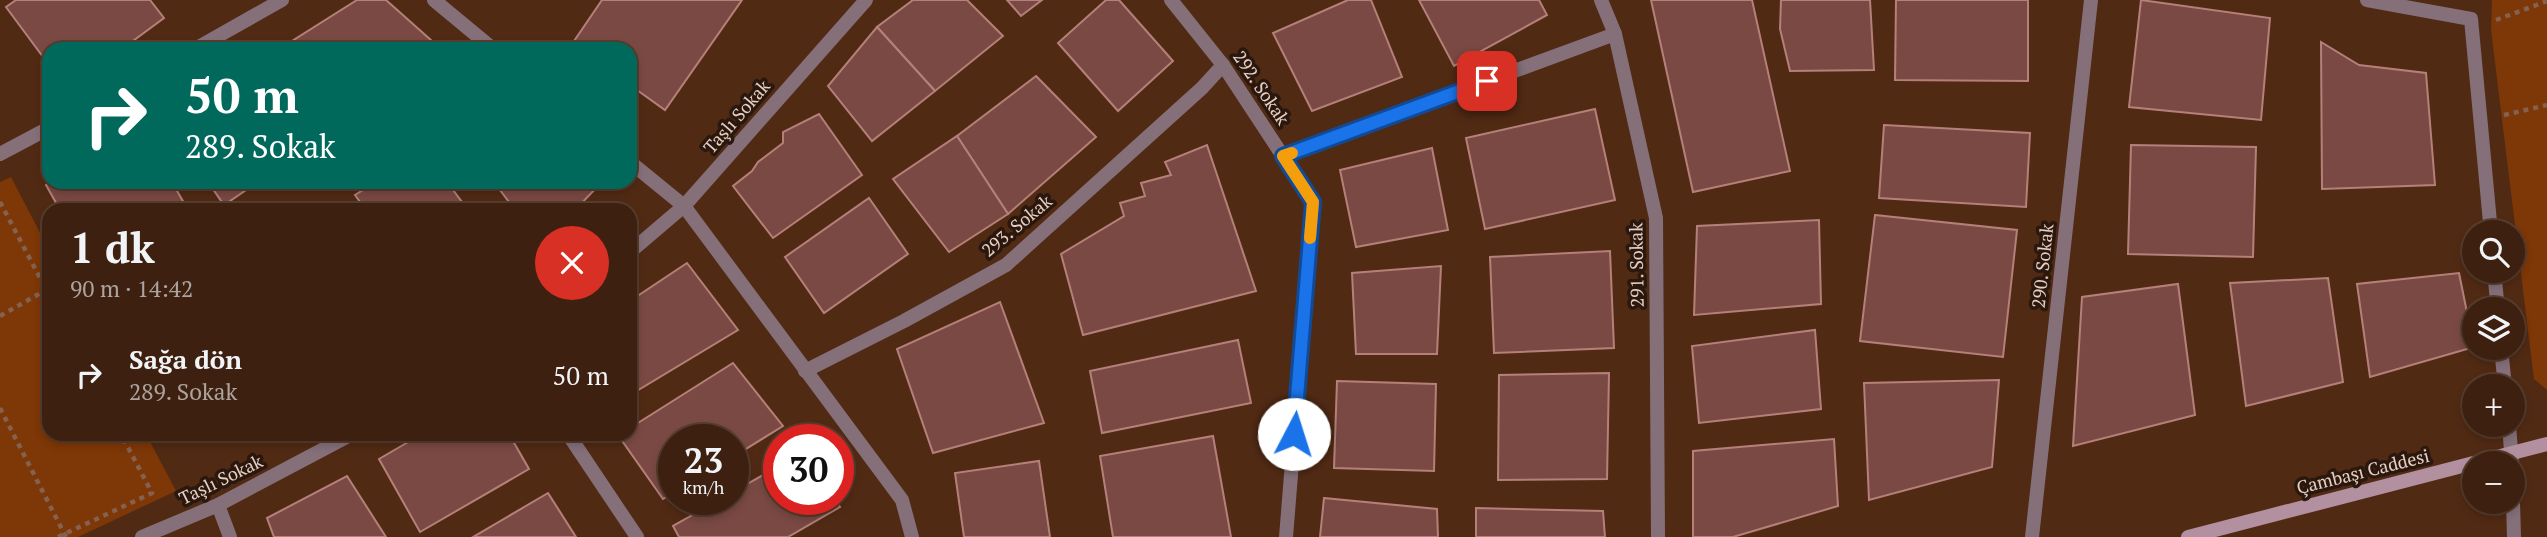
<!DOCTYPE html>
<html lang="tr">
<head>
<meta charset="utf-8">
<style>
	:root { --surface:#3d200f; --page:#442818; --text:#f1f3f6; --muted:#ada39e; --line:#563e2f }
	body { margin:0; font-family:"PT Serif",serif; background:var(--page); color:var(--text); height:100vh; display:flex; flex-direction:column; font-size:26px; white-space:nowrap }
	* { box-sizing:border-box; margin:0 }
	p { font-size:23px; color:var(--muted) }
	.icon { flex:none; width:38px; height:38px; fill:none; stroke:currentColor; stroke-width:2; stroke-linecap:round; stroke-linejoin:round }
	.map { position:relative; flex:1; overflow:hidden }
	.panel { position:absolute; left:42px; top:203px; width:595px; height:238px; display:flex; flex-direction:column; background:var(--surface); border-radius:21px; box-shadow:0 4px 10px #0003,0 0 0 2px var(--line) }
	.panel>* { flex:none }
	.top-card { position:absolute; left:42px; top:42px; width:595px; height:147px; border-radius:21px; box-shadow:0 4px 10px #0003,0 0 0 2px var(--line); background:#00695c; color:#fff; overflow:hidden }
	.controls { position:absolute; left:2462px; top:220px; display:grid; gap:14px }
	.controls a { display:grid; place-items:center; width:63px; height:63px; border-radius:50%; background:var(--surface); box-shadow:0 4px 10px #0003,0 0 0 2px var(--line); font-size:35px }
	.speed { position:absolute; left:658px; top:424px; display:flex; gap:14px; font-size:35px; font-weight:700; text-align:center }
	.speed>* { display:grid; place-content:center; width:91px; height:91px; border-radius:50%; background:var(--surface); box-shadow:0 4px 10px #0003,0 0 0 2px var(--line); line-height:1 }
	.speed small { font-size:18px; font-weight:400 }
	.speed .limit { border:10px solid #d22; background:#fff; color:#111 }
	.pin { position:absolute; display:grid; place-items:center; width:60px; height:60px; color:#fff; margin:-30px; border-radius:14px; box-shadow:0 4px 10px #0006 }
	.me { position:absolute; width:77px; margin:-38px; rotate:5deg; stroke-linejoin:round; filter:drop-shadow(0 0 5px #0008) }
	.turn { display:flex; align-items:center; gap:24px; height:147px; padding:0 28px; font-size:32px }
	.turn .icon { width:91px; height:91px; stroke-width:2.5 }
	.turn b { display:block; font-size:49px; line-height:60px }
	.round { display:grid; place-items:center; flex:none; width:74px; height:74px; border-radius:37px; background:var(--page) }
	.overview { display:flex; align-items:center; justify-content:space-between; height:119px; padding:0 28px }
	h1 { font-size:42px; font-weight:600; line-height:52px }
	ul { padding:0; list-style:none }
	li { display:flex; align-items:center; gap:21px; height:105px; padding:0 28px }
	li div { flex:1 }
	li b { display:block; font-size:26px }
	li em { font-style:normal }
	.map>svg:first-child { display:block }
	.green { fill:#7e3706 }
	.building { fill:#7a4943; stroke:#b58079; stroke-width:2 }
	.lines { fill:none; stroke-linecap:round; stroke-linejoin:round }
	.path { stroke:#84624f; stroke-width:4.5; stroke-dasharray:5 5; stroke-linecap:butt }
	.minor { stroke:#85707a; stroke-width:14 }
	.tertiary { stroke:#85707a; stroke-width:14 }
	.secondary { stroke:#b290a0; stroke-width:14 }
	.route-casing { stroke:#114b97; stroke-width:18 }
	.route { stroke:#1a73e8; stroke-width:12 }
	.slow { stroke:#f59e0b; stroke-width:12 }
	.labels { text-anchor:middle; stroke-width:7; stroke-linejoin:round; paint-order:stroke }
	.street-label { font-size:18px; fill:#e8cfc2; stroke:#2a180f }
</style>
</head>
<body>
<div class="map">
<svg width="2547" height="537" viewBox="0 0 2547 537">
	<rect width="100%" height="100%" fill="#512a14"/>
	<g class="green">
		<polygon points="2492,0 2547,0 2547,390 2534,379 2491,30"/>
		<polygon points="11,177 49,250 49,434 146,434 176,491 78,537 0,537 0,182"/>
	</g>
	<g class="building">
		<polygon points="16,0 150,0 164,18 122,49 49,49 49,65 6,7"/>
		<polygon points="357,0 386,0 441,49 298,49 292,41"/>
		<polygon points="602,0 742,0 665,110 630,85 630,49 578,49 572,44"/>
		<polygon points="913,0 967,0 1003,36 935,91 877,27"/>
		<polygon points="1007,0 1042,0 1021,16"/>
		<polygon points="1106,0 1119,0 1173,61 1118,111 1058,43"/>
		<polygon points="1348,0 1371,0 1402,77 1312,111 1273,33"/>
		<polygon points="1419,0 1539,0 1547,15 1454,66"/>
		<polygon points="1651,0 1752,0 1790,171 1693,192"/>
		<polygon points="1781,0 1870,0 1874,70 1790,71 1780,29"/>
		<polygon points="1896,0 2028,0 2028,81 1895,80"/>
		<polygon points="2141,0 2270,18 2261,120 2129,107"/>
		<polygon points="877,27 935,91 872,141 828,86"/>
		<polygon points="2321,42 2359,65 2426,73 2435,185 2322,189"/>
		<polygon points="1036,76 1096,137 1008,214 957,136"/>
		<polygon points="1595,109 1615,200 1485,229 1466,138"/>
		<polygon points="819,114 862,175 773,238 733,186 752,171 758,162 783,143 783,132"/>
		<polygon points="1884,125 2030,133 2026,207 1879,198"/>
		<polygon points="957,136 1008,214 949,252 893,179"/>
		<polygon points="1207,145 1256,291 1083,335 1061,254 1124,216 1120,203 1145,196 1141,183 1171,175 1165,162"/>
		<polygon points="2131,145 2256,147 2253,257 2128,254"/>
		<polygon points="1432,148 1448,230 1356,247 1340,170"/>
		<polygon points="50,182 172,182 188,210 60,210 46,185"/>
		<polygon points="208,182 258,182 224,205"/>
		<polygon points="376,182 447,182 468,210 366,210 355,195"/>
		<polygon points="494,182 602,182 575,210 515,210"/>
		<polygon points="869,198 908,254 824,313 785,257"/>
		<polygon points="1875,215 2017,230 2003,357 1860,341"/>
		<polygon points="1819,220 1821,304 1694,315 1697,226"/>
		<polygon points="1610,251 1614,348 1494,353 1490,257"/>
		<polygon points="687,263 738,330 630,395 630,301"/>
		<polygon points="1441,266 1437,354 1356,354 1352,273"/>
		<polygon points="2459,273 2474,347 2370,377 2357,284"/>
		<polygon points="2328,278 2343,382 2246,406 2230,283"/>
		<polygon points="2178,284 2195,415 2073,446 2082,297"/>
		<polygon points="1000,302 1044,423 933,453 897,349"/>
		<polygon points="1815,330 1821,409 1699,423 1692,346"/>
		<polygon points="1238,340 1251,403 1102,433 1090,371"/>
		<polygon points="733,363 783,426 733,457 733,439 674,439 674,493 663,499 618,435 630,434 630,428"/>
		<polygon points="1609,373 1607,479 1498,480 1499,375"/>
		<polygon points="1999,380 1992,467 1869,500 1864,383"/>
		<polygon points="1337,381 1436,384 1434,471 1334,468"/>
		<polygon points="422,434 509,434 529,469 420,532 379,459"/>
		<polygon points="1213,436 1231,537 1113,537 1100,456"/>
		<polygon points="1834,439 1838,506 1733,537 1693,537 1693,451"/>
		<polygon points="1039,461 1050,537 964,537 955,473"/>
		<polygon points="779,466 779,499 835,499 840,507 788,537 679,537 673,526 721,499 733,499 733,492"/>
		<polygon points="347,476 386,537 274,537 267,518"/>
		<polygon points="548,493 576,537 473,537"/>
		<polygon points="1324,498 1437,509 1438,537 1320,537"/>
		<polygon points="1476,508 1603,511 1605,537 1476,537"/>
	</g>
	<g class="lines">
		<g class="path">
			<polyline points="2496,20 2547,1"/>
			<polyline points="2504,115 2547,105"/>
			<polyline points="0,202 49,295"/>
			<polyline points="0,316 46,290"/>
			<polyline points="0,408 66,537"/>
			<polyline points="58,537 152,493 121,434"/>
		</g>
		<g class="minor">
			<polyline points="434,0 493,49"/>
			<polyline points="1171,0 1223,65 1313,202 1286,537"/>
			<polyline points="1601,0 1615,34 1656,218 1658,537"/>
			<polyline points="2367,0 2471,19 2491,233"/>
			<polyline points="195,49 282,0"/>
			<polyline points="0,154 49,128"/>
			<polyline points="1283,156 1615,34"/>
			<polyline points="630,162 684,206 902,500 912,537"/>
			<polyline points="2494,271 2498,310"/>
			<polyline points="2501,348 2505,387"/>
			<polyline points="805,371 904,321 1006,265 1202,88 1223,65"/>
			<polyline points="2509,425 2512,464"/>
			<polyline points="568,434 637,537"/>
			<polyline points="2513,502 2514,537"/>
			<polyline points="218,505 230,537"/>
		</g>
		<g class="tertiary">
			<polyline points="630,252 684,206 866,0"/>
			<polyline points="142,537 218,505 352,434"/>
			<polyline points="2032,537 2091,0"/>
		</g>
		<polyline class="secondary" points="2188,537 2547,444"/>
	</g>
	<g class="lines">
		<g class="route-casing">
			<polyline id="route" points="1294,434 1313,202 1283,156 1487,81"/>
		</g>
		<use href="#route" class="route"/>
		<polyline class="slow" points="1292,153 1283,156 1313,202 1310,238"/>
	</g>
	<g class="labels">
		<g class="street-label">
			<text transform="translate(1261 88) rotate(56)" y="6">292. Sokak</text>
			<text transform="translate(737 117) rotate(-49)" y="6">Taşlı Sokak</text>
			<text transform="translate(1017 226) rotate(-40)" y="6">293. Sokak</text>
			<text transform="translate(1637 265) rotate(-91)" y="6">291. Sokak</text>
			<text transform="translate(2043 266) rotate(-84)" y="6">290. Sokak</text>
			<text transform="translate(2363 472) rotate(-14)" y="6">Çambaşı Caddesi</text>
			<text transform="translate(221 480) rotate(-26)" y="6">Taşlı Sokak</text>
		</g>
	</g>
</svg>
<div class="controls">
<a><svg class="icon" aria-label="search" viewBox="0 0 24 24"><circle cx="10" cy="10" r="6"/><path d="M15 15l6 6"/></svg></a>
<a><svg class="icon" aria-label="layers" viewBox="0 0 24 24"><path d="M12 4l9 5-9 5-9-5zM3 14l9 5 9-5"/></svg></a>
<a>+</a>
<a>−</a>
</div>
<div class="speed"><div>23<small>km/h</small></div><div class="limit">30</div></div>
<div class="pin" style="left:1487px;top:81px;background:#d93025"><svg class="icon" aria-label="arrive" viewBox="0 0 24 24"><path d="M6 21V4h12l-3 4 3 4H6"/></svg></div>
<svg class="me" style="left:1294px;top:434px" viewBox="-20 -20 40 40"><circle r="19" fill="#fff"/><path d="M0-13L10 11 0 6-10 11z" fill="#1a73e8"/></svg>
<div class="top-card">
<div class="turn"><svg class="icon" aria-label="right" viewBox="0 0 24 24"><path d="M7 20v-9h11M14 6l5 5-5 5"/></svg><div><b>50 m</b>289. Sokak</div></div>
</div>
<section class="panel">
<div class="overview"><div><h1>1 dk</h1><p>90 m · 14:42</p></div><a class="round" style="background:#d93025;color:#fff"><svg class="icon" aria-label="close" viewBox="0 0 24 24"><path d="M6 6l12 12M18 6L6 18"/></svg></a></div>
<ul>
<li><svg class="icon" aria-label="right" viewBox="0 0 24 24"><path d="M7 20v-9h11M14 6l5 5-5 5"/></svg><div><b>Sağa dön</b><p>289. Sokak</p></div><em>50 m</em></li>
</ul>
</section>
</div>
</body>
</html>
